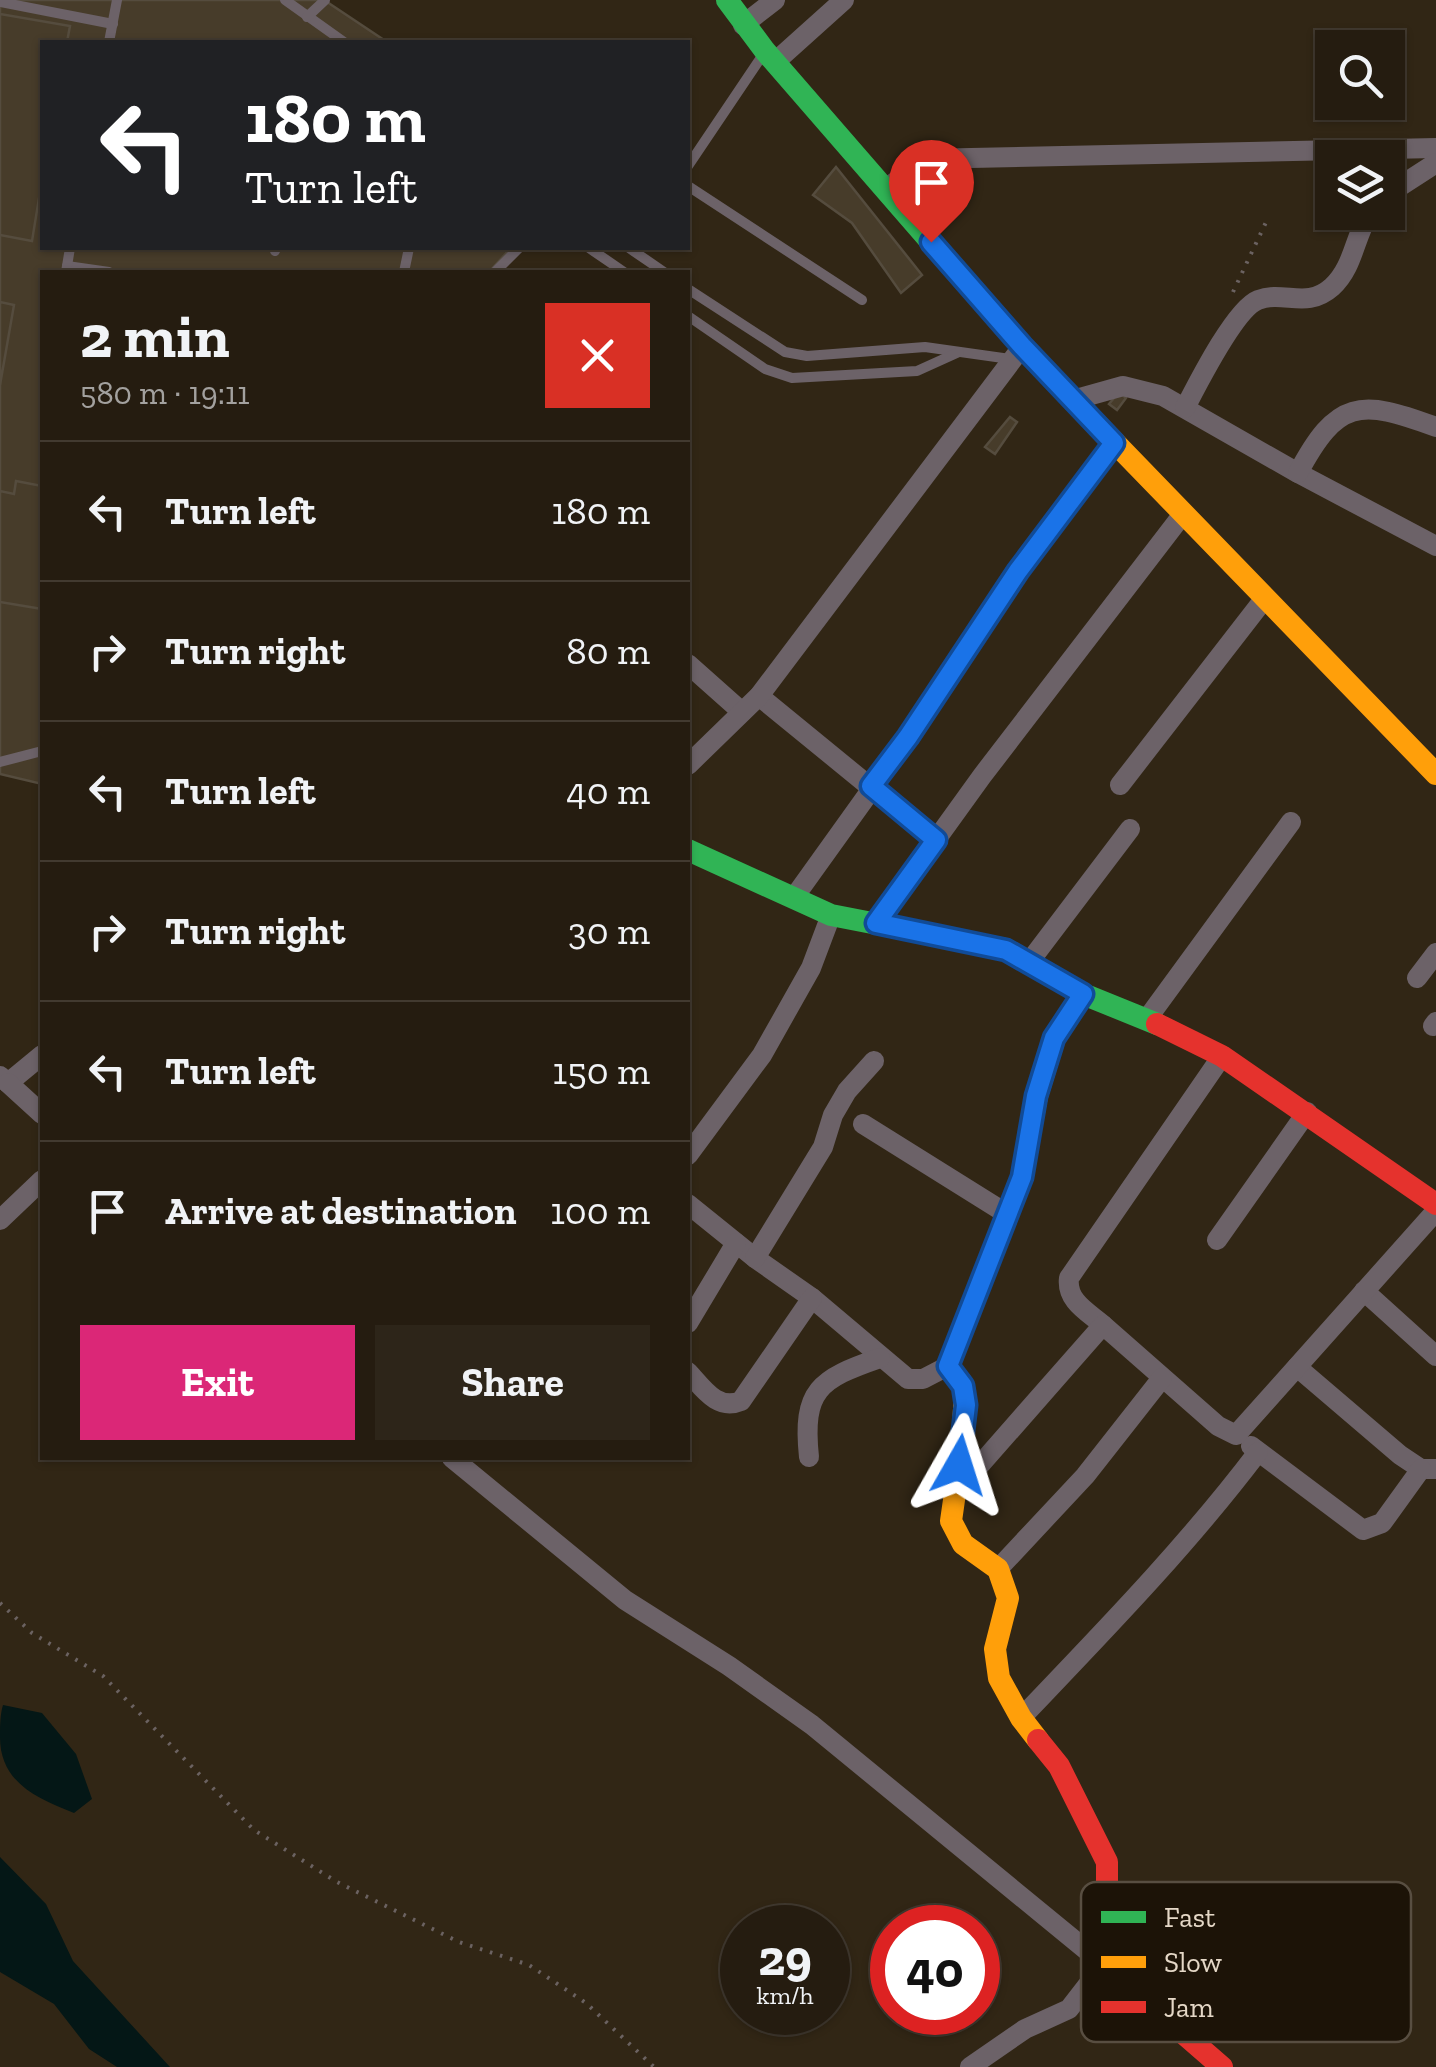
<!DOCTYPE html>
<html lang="en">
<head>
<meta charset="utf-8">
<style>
	:root { --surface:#251c10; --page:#2d2519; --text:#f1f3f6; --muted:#a3a19f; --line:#423a30; --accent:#db2777 }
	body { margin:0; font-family:"Zilla Slab",serif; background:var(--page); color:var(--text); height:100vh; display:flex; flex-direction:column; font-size:38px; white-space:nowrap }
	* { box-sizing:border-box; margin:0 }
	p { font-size:32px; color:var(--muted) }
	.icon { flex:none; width:55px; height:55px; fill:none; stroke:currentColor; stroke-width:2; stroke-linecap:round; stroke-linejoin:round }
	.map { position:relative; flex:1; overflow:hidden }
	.drawer { position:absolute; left:40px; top:270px; width:650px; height:1190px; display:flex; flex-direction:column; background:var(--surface); border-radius:0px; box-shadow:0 2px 8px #0004,0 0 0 2px var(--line) }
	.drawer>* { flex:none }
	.banner { position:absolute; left:40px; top:40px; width:650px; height:210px; border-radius:0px; box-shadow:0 2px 8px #0004,0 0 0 2px var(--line); background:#202124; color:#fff; overflow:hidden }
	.buttons { position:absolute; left:1315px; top:30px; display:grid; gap:20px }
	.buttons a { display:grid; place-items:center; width:90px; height:90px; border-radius:0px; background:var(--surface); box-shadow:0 2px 8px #0004,0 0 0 2px var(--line); font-size:50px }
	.speed { position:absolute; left:720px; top:1905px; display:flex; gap:20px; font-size:50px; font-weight:700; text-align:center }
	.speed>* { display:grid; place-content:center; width:130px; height:130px; border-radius:50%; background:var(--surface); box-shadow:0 2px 8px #0004,0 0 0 2px var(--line); line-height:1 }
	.speed small { font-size:25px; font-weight:400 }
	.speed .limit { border:15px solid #d22; background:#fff; color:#111 }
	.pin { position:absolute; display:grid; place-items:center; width:85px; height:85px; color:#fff; margin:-102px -42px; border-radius:50% 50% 50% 0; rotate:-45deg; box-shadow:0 0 10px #0007 }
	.pin .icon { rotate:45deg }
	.me { position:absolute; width:110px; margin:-55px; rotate:6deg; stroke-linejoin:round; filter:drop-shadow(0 0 8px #0008) }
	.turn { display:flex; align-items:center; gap:35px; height:210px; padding:0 40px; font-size:45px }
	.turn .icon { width:130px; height:130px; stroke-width:2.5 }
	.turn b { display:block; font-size:70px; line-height:85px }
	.round { display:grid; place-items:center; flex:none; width:105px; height:105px; border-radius:0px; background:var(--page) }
	.summary { display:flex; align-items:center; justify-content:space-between; height:170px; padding:0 40px }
	h1 { font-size:60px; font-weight:800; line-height:75px }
	.action { display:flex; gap:20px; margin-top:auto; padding:20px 40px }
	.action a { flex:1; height:115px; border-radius:0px; background:var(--accent); color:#fff; font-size:40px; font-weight:800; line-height:115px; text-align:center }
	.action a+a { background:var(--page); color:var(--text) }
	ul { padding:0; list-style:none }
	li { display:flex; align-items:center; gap:30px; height:140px; padding:0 40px; border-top:2px solid var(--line) }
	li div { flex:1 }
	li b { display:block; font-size:38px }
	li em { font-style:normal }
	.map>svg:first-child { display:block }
	.water { fill:#041716 }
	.building { fill:#473c2a; stroke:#554c3e; stroke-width:2.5 }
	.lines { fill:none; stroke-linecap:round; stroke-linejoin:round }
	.path { stroke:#6b6261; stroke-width:4; stroke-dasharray:2.5 8; stroke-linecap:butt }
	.lane { stroke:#6c6268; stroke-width:10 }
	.street { stroke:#6c6268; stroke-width:20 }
	.fast { stroke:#30b455; stroke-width:22 }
	.slow { stroke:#ff9f0a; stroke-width:22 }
	.jam { stroke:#e5322d; stroke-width:22 }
	.route-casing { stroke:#114b97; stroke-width:25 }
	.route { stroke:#1a73e8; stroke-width:18 }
	.key { fill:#1c1307; stroke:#584e41; stroke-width:2.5 }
	.key-label { font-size:28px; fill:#e5d8c7 }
</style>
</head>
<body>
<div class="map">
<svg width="1436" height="2067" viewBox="0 0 1436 2067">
	<rect width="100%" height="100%" fill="#312615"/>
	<g class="water">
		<path d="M3,1705L42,1713L76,1754L92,1799L74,1813C37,1798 0,1783 0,1737C0,1726 0,1715 3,1705Z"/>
		<polygon points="0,1857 46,1904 73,1961 170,2067 117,2067 89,2049 54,2004 0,1972"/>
	</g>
	<g class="building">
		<polygon points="0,0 324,0 387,42 42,42 42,248 511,248 489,272 42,272 42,784 0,774"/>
		<polygon points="0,14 70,26 67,42 42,42 42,180 32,241 0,235"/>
		<polygon points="836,167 922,275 901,293 852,223 813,195"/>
		<polygon points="0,302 14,305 0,385"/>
		<polygon points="1119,392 1126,398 1117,410 1109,404"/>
		<polygon points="1010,417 1017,422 995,454 985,447"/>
		<polygon points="16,481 42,486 42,609 0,602 0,491 14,494"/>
	</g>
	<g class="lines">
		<g class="path">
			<polyline points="1233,292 1267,220"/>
			<polyline points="0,1603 32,1633 103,1676 254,1830 337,1882 459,1942 529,1965 586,2003 654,2067"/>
		</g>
		<g class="lane">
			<polyline points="285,0 344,42"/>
			<polyline points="0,2 113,24"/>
			<polyline points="307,17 325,0"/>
			<polyline points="109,42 117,0"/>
			<polyline points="688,166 762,56"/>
			<polyline points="688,186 862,300"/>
			<polyline points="589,248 624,272"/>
			<polyline points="629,248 664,272"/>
			<polyline points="275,251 276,248"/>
			<polyline points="67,266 109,272"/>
			<polyline points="66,272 70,248"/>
			<polyline points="404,272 409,248"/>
			<polyline points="495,272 519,248"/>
			<polyline points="688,289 785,352 807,356 925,347 1010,359"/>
			<polyline points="688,316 765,369 792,378 917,371 959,352"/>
			<polyline points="0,762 42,751"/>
		</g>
		<g class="street">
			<polyline points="743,25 775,0"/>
			<polyline points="775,62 844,0"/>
			<polyline points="886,189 924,159 1436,148"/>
			<polyline points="1388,194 1436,163"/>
			<polyline points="1073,400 1123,386 1163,396 1298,473 1436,546"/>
			<path d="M1185,408C1197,385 1235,309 1258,300C1285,290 1306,310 1332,287C1354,267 1354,237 1370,212"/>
			<path d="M1298,473C1337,400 1359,398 1436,427"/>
			<polyline points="688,664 742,712"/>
			<polyline points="759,696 935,840"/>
			<polyline points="688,765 759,696 1022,347"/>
			<polyline points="1120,785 1265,598"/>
			<polyline points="795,896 909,737 1018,571 1114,443"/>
			<polyline points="876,923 982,776 1183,514"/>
			<polyline points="1030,961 1130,829"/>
			<polyline points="1417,978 1436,953"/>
			<polyline points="1147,1019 1291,822"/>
			<polyline points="1433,1026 1436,1022"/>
			<polyline points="0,1076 8,1083 42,1055"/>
			<polyline points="8,1083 42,1114"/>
			<polyline points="863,1124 1007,1214"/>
			<polyline points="688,1155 762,1055 811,968 831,915"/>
			<polyline points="688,1204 755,1258 812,1298 908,1379 923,1379 948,1366"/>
			<polyline points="0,1220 42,1180"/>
			<polyline points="1217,1240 1307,1112"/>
			<polyline points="755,1258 823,1147 833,1115 847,1091 874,1061"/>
			<polyline points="1364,1291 1436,1356"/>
			<polyline points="688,1323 736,1243"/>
			<path d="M1103,1325C1088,1312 1066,1301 1069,1278L1222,1056"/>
			<polyline points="1297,1367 1400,1455 1421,1469 1436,1469"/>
			<path d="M688,1372C703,1388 717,1411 741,1401L812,1298"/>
			<polyline points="1251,1446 1363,1530 1382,1523 1421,1469"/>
			<path d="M809,1457C802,1390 819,1379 880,1358"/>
			<polyline points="452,1458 625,1600 729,1666 812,1725 1107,1967 1093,1978 1069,2009 1025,2029 970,2067"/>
			<polyline points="958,1490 1103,1325 1218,1426 1236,1435 1436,1211"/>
			<polyline points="998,1569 1085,1476 1162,1378"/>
			<path d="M1021,1718C1103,1632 1186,1547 1258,1452"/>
		</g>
		<g class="fast">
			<polyline points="727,0 765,51 1022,347 1090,417"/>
			<polyline points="688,850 831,915 1006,949 1083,994 1157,1024"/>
		</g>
		<g class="slow">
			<polyline points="1090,417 1436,774"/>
			<polyline points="1038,1740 1021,1718 999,1678 995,1649 1008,1598 998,1569 963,1544 951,1521 961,1451 965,1395 962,1383 948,1366 1022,1177 1037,1096 1055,1037 1083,994"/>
		</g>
		<g class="jam">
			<polyline points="1157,1024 1222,1056 1436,1204"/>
			<polyline points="1038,1740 1059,1766 1107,1862 1107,1967 1222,2067"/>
		</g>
	</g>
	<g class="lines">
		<g class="route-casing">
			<polyline id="route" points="931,242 1022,346 1114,443 1018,571 908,737 871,786 936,840 876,923 1006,950 1083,994 1054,1038 1036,1096 1022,1177 948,1366 963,1386 966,1405 959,1465"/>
		</g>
		<use href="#route" class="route"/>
	</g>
	<rect x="1081" y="1882" width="330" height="160" rx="15" class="key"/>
	<rect x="1101" y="1911" width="45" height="12" fill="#30b455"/>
	<rect x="1101" y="1956" width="45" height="12" fill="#ff9f0a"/>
	<rect x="1101" y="2001" width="45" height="12" fill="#e5322d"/>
	<g class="key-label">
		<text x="1164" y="1927">Fast</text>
		<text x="1164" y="1972">Slow</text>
		<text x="1164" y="2017">Jam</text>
	</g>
</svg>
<div class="buttons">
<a><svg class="icon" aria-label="search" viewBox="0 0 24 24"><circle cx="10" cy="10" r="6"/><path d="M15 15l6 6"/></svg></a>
<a><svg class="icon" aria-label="layers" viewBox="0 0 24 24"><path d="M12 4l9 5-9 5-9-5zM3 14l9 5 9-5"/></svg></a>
</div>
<div class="speed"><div>29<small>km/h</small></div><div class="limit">40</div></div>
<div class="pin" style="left:931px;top:242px;background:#d93025"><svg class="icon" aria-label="arrive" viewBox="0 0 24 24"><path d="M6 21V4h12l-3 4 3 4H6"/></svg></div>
<svg class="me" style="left:959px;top:1465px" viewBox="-20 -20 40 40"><path d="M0-17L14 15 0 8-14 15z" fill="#1a73e8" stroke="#fff" stroke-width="4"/></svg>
<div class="banner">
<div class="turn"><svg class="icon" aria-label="left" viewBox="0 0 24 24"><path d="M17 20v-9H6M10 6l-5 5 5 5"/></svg><div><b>180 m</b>Turn left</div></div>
</div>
<section class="drawer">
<div class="summary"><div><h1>2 min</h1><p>580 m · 19:11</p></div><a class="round" style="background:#d93025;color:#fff"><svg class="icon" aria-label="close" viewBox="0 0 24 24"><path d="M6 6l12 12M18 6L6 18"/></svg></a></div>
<ul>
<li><svg class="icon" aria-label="left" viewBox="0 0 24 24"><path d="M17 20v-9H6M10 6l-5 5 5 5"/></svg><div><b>Turn left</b></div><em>180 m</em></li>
<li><svg class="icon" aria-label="right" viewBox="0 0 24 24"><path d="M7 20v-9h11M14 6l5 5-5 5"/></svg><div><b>Turn right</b></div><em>80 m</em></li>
<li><svg class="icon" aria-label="left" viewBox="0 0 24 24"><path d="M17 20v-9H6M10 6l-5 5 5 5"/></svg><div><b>Turn left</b></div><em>40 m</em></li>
<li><svg class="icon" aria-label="right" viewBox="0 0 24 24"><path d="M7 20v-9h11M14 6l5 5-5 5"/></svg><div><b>Turn right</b></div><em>30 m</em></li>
<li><svg class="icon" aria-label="left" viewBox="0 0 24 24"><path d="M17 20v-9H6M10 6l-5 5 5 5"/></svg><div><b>Turn left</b></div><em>150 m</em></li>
<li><svg class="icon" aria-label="arrive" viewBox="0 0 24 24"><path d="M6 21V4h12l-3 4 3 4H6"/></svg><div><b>Arrive at destination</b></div><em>100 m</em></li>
</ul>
<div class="action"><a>Exit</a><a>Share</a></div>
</section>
</div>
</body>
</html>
